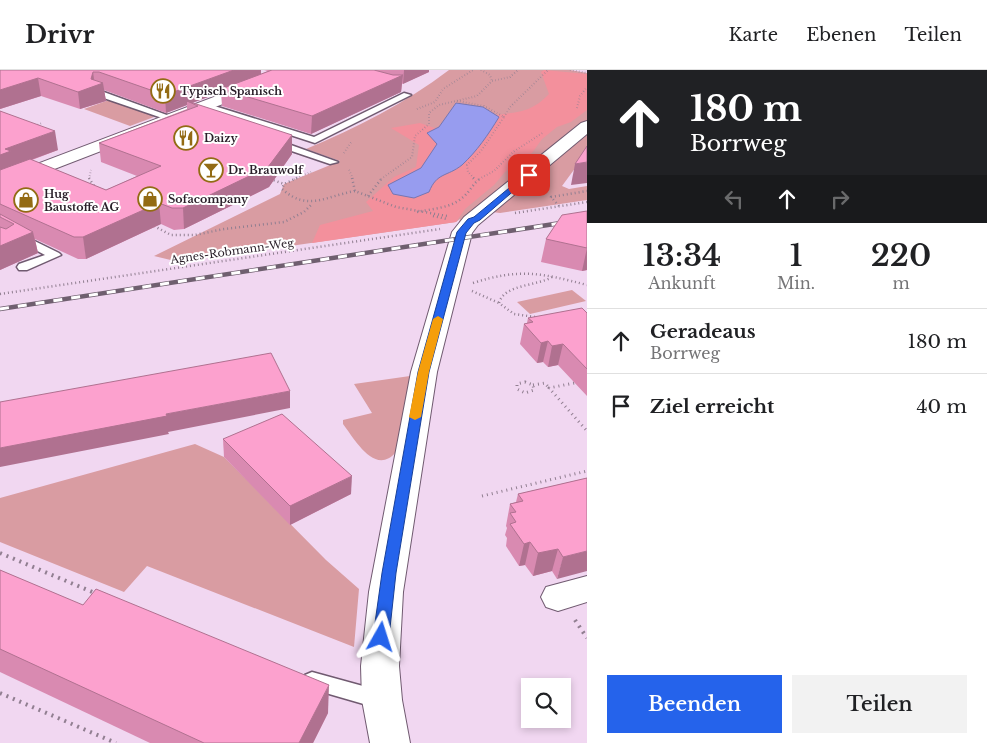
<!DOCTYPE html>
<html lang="de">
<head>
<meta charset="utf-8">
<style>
	:root { --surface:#fff; --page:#f2f2f2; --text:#202124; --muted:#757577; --line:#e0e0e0; --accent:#2563eb }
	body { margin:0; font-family:"Libre Baskerville",serif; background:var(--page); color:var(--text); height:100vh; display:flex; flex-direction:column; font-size:19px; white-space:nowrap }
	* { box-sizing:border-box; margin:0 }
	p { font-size:16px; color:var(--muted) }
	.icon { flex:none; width:28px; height:28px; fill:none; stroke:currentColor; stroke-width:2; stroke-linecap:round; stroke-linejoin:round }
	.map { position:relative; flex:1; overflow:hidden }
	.details { display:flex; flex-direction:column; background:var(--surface); width:400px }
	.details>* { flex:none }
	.guide { background:#202124; color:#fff; overflow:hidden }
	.buttons { position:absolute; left:521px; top:608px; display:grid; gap:10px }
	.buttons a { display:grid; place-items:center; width:50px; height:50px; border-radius:0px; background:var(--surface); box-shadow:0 2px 8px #0003; font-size:25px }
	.pin { position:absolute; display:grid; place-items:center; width:42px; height:42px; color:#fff; margin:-21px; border-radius:10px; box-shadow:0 2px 8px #0006 }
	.me { position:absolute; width:55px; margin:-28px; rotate:6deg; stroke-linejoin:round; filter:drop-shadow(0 0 4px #0008) }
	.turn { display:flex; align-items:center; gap:18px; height:105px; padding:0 20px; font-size:22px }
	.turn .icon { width:65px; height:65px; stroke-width:2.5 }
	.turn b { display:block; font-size:35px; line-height:42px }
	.lanes { display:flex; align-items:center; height:48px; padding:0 20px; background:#0003; justify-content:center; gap:25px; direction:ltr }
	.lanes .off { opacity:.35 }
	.eta { display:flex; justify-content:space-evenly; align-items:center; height:85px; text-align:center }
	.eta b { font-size:30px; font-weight:600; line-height:35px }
	.action { display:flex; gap:10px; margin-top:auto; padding:10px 20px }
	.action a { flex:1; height:58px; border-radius:0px; background:var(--accent); color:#fff; font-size:20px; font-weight:600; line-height:58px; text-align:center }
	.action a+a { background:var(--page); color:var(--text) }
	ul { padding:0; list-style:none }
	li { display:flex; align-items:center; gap:15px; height:65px; padding:0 20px; border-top:1px solid var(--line) }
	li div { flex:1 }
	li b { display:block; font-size:19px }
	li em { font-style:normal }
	header { display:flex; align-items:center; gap:30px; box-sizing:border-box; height:70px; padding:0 25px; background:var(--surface); border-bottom:1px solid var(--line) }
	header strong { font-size:24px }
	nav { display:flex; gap:28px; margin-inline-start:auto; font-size:18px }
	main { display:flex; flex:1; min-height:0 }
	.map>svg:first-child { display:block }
	.green { fill:#d99ca2 }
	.forest { fill:#f3909c }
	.water { fill:#979cef; stroke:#7676b3 }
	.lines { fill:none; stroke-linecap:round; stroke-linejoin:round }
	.lane-casing { stroke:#705a70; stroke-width:3 }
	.street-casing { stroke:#705a70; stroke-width:2 }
	.path-far3 { stroke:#917f91; stroke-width:2; stroke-dasharray:0.5 2.5; stroke-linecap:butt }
	.path-far2 { stroke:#917f91; stroke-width:2.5; stroke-dasharray:1 3; stroke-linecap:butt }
	.path-far1 { stroke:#917f91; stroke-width:3; stroke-dasharray:1 4; stroke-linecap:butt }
	.path { stroke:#917f91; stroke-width:4; stroke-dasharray:2 5; stroke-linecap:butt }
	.lane { fill:#fff; fill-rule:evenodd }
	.street { fill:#fff; fill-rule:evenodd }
	.rail-casing { stroke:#6f5f6f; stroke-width:4.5 }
	.rail { stroke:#fff; stroke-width:3; stroke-dasharray:9; stroke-linecap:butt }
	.wall { fill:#d98ab1 }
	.shaded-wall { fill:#b07190 }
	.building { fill:#fca1ce; stroke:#b07190 }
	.route { fill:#2563eb; stroke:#184099 }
	.slow { fill:#f59e0b }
	.labels { text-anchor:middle; stroke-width:4; stroke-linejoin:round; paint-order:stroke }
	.far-poi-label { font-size:11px; font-weight:bold; fill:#281e28; stroke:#fff; text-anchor:start }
	.far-street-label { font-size:11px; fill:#281e28; stroke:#fff }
</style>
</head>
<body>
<header>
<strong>Drivr</strong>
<nav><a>Karte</a><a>Ebenen</a><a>Teilen</a></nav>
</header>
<main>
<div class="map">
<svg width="587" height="673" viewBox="0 0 587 673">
	<rect width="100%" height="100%" fill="#f1d7f1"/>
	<g class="green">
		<path d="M449,0H570L587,3V51L458,156L460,149L456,152L179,192L154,186L280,124L284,114L340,91L306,79C356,58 406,33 449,0Z"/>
		<polygon points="109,30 152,45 154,47 130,56 84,39"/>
		<polygon points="587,62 587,82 562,116 569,119 587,116 587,130 500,143 492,142"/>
		<polygon points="572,220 586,231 530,244 517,232"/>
		<path d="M410,306L396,382C375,407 354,368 343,354V350L372,343L354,314Z"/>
		<polygon points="195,374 224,387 326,490 359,519 354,577 147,496 124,522 0,472 0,428"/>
	</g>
	<path class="forest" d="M544,0L587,4V40L571,52L557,57L542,69L532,83L505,102L494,115L465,139L456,152L312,173L320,155L373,141L366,132L394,107L416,97L419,75L391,58L420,53L449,63C461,58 473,52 485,48C513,40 527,47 549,24L541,2Z"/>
	<path class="water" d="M456,33L483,37L499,47C488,65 477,81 462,95C447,107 437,102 429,122L414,128L393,124L388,115L421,98L437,74L427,63L439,57Z"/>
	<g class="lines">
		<g class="lane-casing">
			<g id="lane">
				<polygon points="95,21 101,21 175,48 168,50 95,25"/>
				<polygon points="404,23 411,25 315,73 201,36 208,34 314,67"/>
				<polygon points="271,70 277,70 338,92 330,94 271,74"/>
				<polygon points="0,154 59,183 61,185 27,200 19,200 17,197 19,194 45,185 0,161"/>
				<polygon points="312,602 381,621 389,623 392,630 389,637 381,639 305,617 302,611 305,605"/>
			</g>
		</g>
		<g class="street-casing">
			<g id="street">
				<polygon points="285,0 305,0 303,3 0,120 0,108"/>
				<polygon points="587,51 587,64 478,155 472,163 437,302 403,522 399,596 402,630 410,673 370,673 362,630 361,596 369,522 411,302 452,162 464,147 581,53"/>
				<polygon points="587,506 587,532 558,541 546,537 541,527 546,517"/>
			</g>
		</g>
		<g class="path-far3">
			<polyline points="481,0 490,5 492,11"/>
			<polyline points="570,0 587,3"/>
			<polyline points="457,31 484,36 504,47 481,81 467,95 468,102 475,109"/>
			<polyline points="577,38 580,26 587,17"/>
			<polyline points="417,39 435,32 443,19 473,0"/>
			<polyline points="504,47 510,37 548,0"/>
			<polyline points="35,56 42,53"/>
			<polyline points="344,83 352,71"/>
			<polyline points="349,100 353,109"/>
			<polyline points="89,109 91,100"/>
			<polyline points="294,109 311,102"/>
			<polyline points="381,109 412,87 415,66 429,54 429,43 439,35 477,26 492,11 510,7 518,0"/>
			<polyline points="479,109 494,101 513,82 544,62"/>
		</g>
		<g class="path-far2">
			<polyline points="89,108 94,116"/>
			<path d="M297,108L284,114L282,119C308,142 326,126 355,121"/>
			<polyline points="352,108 355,121 396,137 447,146"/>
			<polyline points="473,108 476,111"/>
			<polyline points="270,109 284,114"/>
			<polyline points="368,126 382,108"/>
			<polyline points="559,136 551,127 587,121"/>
			<path d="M417,142C431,139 451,138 462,128C470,122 473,113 481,108"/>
			<polyline points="515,143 587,132"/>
			<polyline points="433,146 447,149"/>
			<polyline points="154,156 171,165 195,165 224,159 284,152 304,142 312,134"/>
			<path d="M473,213C520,198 541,203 587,215"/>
			<polyline points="472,221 499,233"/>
			<polyline points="0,224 440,159"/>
			<path d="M535,247L514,244L499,233C504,214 538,216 552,207"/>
		</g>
		<g class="path-far1">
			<polygon points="525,312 533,315 534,320 525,323 517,319 517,314"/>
			<polyline points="579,312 549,318 587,361"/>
			<polyline points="533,315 545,313 549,318"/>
			<polyline points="482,426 587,401"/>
		</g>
		<g class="path">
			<polyline points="0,483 97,524"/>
			<polyline points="575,550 587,568"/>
			<polyline points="0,623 116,673"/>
		</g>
		<use href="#lane" class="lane"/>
		<use href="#street" class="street"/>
		<g class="rail-casing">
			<polyline id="rail" points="0,239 587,149"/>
		</g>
		<use href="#rail" class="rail"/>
	</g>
	<g class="wall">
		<polygon points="0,0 261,0 261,4 268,1 264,0 429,0 429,2 402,14 401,22 311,64 222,36 221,22 192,33 292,84 269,117 184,159 174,160 161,154 86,189 78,189 35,169 38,183 0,200 0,41 58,80 32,90 106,120 137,106 101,92 99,73 187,39 187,35 166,43 104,20 106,31 80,39 41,26 0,39"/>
		<polygon points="587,141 587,200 582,201 541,192 546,169"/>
		<polygon points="587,243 587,326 558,295 548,297 543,292 537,293 520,274 524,254 527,253 528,248"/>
		<polygon points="223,369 351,424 290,455 224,387"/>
		<polygon points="587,408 557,509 552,501 533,506 525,495 519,496 506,476 507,468 505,465 507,458 506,456 510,434 516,432 518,424"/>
		<polygon points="0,500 328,643 313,673 150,673 0,602"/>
	</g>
	<g class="shaded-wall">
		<polygon points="234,0 261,0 261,7 221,19 221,22 192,33 187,31 187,35 166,43 165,25"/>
		<polygon points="404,0 429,0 429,2 403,14"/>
		<polygon points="93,2 95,16 103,13 106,31 80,39 78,22 91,9"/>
		<polygon points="403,5 401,22 311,64 312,46"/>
		<polygon points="38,8 41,26 0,39 0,20"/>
		<polygon points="55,61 58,80 14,96 0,106 0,85 5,79"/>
		<polygon points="292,65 292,84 269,117 184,159 183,138"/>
		<polygon points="587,92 587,113 571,115 575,94"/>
		<polygon points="159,133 161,154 86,189 83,167"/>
		<polygon points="33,162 38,183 0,200 0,176"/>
		<polygon points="587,178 587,200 582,201"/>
		<polygon points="548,271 543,292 537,293 541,273"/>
		<polygon points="563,274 558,295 548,297 552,276"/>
		<polygon points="290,321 290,338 168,362 169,364 0,397 0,378 166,344"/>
		<polygon points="352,406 351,424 290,455 290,436"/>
		<polygon points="530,472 525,495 519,496 524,474"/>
		<polygon points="558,479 552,501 533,506 538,483"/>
		<polygon points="587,481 587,501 557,509 563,487"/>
		<polygon points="329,615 328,643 313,673 299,673"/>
	</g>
	<g class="building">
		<polygon points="0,0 234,0 165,25 99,2 93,2 91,9 103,13 78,22 38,8 0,20"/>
		<polygon points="272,0 374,0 393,5 403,5 312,46 221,19"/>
		<polygon points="187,31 292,65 268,97 183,138 172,138 159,133 83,167 74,167 0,134 0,100 30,89 106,120 161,96 99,73 198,36"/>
		<polygon points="0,41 55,61 5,79 11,81 0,85"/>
		<polygon points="587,76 587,92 575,94"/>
		<polygon points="587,141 587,178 546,169 562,145"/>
		<polygon points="0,144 33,162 0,176 0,157 6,159 14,154 0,147"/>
		<polygon points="582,238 587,243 587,299 563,274 552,276 548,271 541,273 524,254 533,252 528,248"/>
		<polygon points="271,283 290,321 166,344 167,346 0,378 0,332"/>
		<polygon points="282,344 352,406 290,436 223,369"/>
		<polygon points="587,408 587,481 563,487 558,479 538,483 530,472 524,474 510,454 516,452 510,443 516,442 510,434 523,431 518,424"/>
		<polygon points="0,500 83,535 96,519 329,615 299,673 204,673 0,579"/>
	</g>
	<polygon class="route" points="526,104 532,105 480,150 474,153 466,163 429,302 396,503 389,567 386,571 381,573 376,571 373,567 382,503 418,302 457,162 468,149 474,147"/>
	<polygon class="slow" points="438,246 443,249 429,302 421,347 415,350 409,347 418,302 433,249"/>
	<defs>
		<g id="restaurant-ring" transform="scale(1.25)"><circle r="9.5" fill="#fff" stroke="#936b14" stroke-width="1.5"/><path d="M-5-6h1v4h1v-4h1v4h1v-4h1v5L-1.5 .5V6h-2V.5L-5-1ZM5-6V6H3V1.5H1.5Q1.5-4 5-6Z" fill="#936b14"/></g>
		<g id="bar-ring" transform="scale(1.25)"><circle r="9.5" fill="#fff" stroke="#936b14" stroke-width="1.5"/><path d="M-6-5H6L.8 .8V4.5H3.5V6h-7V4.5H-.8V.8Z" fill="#936b14"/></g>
		<g id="shop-ring" transform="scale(1.25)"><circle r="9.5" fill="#fff" stroke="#936b14" stroke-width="1.5"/><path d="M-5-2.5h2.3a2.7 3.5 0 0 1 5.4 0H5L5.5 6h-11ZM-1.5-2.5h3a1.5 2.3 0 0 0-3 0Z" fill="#936b14"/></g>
	</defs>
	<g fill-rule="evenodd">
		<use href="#restaurant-ring" x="163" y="21"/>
		<use href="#restaurant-ring" x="186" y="68"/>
		<use href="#bar-ring" x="211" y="100"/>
		<use href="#shop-ring" x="150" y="129"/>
		<use href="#shop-ring" x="26" y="130"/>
	</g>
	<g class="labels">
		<g class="far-poi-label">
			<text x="180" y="25">Typisch Spanisch</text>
			<text x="204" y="72">Daizy</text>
			<text x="228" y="104">Dr. Brauwolf</text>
			<text x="44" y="128">Hug<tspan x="44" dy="13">Baustoffe AG</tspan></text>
			<text x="168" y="133">Sofacompany</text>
		</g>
		<g class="far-street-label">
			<text transform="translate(232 181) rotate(-8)" y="4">Agnes-Robmann-Weg</text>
		</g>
	</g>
</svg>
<div class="buttons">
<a><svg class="icon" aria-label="search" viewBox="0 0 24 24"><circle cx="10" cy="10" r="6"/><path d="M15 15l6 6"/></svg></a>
</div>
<div class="pin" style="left:529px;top:105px;background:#d93025"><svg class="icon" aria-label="arrive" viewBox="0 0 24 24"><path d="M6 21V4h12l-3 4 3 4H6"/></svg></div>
<svg class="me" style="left:381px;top:567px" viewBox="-20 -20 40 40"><path d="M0-17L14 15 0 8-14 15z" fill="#2563eb" stroke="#fff" stroke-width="4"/></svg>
</div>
<section class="details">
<div class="guide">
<div class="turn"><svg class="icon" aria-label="ahead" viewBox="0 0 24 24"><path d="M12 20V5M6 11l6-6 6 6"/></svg><div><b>180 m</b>Borrweg</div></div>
<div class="lanes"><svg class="icon off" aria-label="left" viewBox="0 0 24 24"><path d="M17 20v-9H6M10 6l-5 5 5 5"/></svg><svg class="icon" aria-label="ahead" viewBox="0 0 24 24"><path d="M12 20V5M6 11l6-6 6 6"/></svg><svg class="icon off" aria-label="right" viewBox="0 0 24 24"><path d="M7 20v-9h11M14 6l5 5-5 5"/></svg></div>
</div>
<div class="eta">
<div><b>13:34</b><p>Ankunft</p></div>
<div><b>1</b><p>Min.</p></div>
<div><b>220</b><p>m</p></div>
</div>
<ul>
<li><svg class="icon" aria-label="ahead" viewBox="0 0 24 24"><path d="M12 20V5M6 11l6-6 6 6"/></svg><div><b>Geradeaus</b><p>Borrweg</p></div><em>180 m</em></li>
<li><svg class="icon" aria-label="arrive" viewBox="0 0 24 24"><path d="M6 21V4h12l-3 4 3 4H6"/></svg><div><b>Ziel erreicht</b></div><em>40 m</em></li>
</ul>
<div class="action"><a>Beenden</a><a>Teilen</a></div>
</section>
</main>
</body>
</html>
